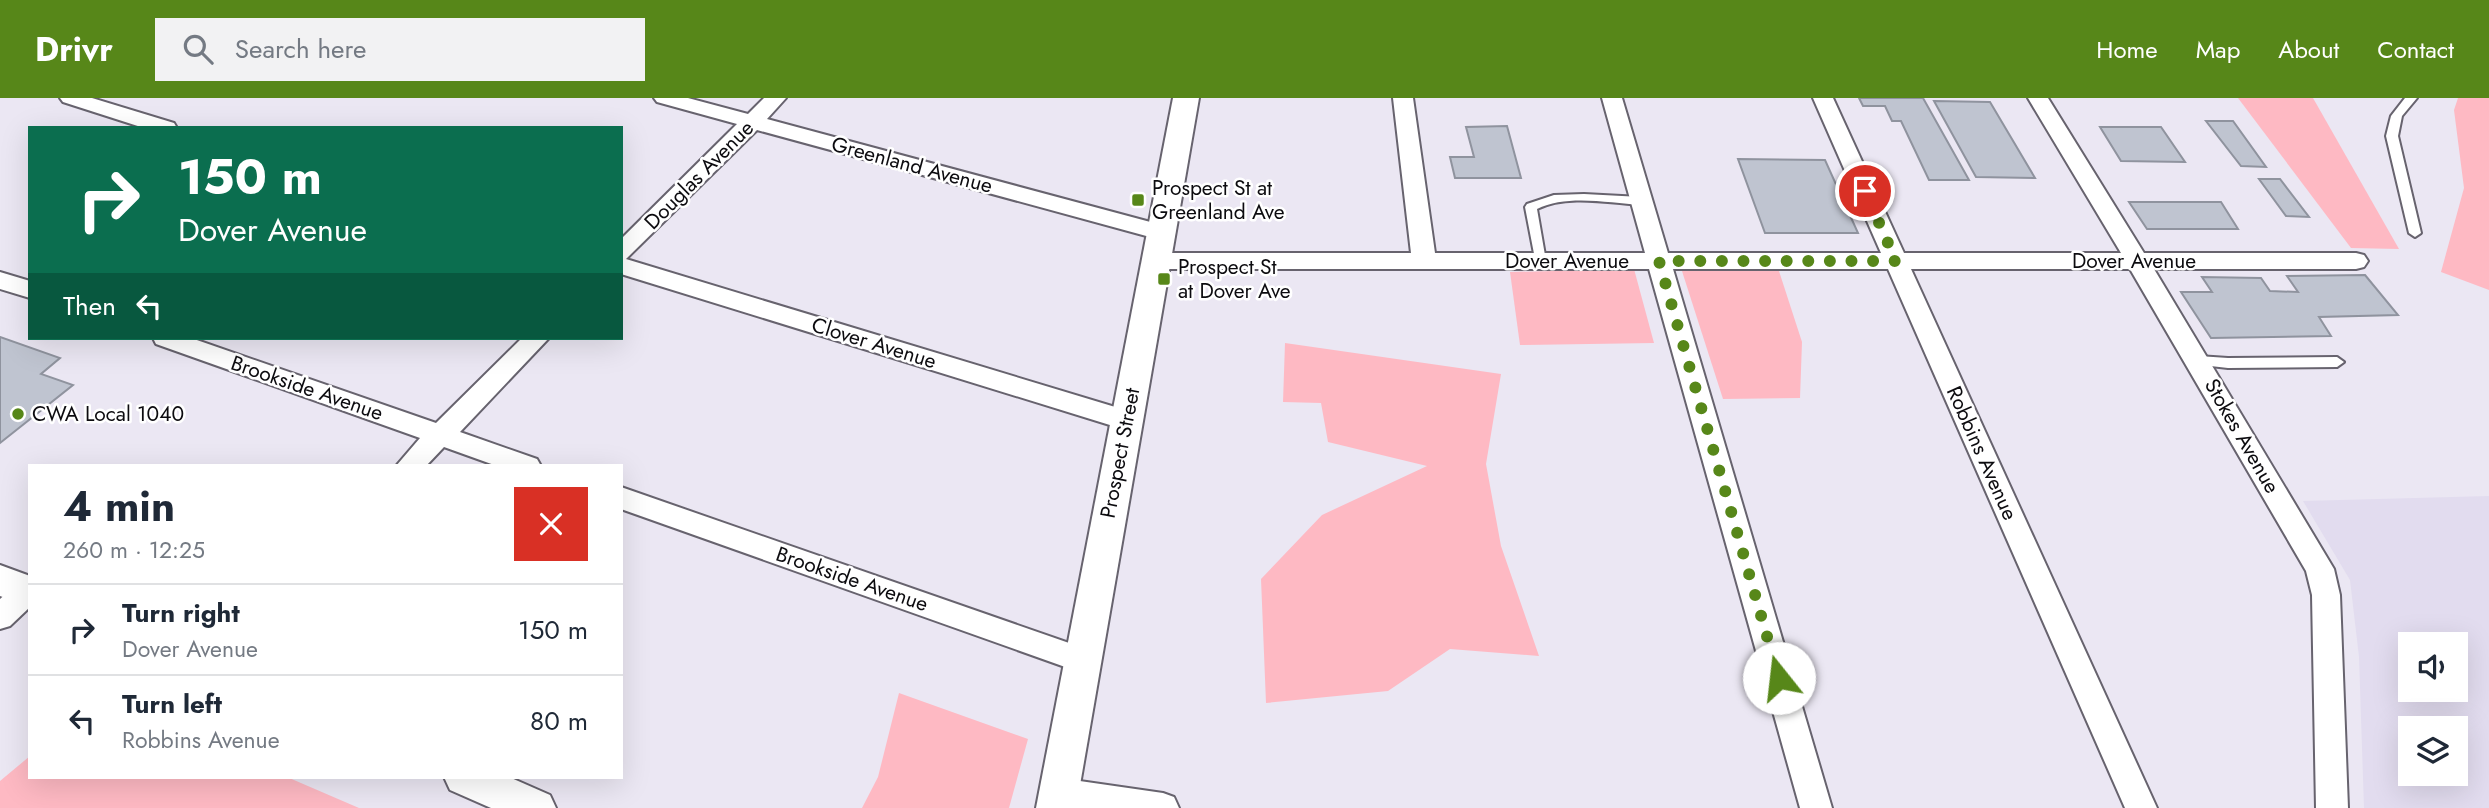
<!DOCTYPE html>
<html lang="en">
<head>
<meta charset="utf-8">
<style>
	:root { --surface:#fff; --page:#f2f2f3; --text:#1f2937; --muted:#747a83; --line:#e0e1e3; --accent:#578719 }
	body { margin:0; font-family:Jost,sans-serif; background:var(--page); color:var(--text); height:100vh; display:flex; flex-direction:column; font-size:26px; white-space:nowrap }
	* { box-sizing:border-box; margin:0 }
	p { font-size:23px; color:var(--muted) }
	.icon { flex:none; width:38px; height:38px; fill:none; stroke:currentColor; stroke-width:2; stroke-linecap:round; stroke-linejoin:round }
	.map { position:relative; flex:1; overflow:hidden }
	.details { position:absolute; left:28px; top:366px; width:595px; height:315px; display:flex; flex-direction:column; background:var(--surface); border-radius:0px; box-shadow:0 7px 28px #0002 }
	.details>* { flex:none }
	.hud { position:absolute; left:28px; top:28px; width:595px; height:214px; border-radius:0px; box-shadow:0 7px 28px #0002; background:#0b6e4f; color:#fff; overflow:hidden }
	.buttons { position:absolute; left:2398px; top:534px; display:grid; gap:14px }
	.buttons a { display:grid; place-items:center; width:70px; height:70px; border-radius:0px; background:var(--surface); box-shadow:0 7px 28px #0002; font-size:35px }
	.pin { position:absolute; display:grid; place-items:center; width:60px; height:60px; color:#fff; margin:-30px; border:4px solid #fff; border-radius:50%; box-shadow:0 2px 7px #0007 }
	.me { position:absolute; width:77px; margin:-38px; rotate:344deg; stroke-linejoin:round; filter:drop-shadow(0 0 5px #0008) }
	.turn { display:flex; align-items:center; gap:24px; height:147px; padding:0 35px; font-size:32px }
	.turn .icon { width:91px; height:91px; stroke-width:2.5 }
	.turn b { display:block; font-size:49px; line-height:60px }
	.then { display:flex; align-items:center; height:66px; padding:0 35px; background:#0003; gap:14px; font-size:26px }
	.round { display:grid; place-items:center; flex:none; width:74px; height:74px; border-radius:0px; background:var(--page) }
	.summary { display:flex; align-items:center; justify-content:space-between; height:119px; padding:0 35px }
	h1 { font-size:42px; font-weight:700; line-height:52px }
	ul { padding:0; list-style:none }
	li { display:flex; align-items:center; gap:21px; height:91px; padding:0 35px; border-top:2px solid var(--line) }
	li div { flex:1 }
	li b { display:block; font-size:26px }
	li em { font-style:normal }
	header { display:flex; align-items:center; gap:42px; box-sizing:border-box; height:98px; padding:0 35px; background:var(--accent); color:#fff }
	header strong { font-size:33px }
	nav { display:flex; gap:38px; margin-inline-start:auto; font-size:24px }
	.search { width:490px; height:63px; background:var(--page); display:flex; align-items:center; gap:18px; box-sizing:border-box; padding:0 24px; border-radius:0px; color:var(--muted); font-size:26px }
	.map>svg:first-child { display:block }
	.built { fill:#e2dcef; fill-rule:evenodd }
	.green { fill:#feb9c3 }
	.building { fill:#bfc4d0; stroke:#8f939e; stroke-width:2 }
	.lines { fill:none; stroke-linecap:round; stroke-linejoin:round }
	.service-casing { stroke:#67636e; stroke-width:4 }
	.minor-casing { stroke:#67636e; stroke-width:4 }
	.tertiary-casing { stroke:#67636e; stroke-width:4 }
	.service { fill:#fff; fill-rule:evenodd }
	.minor { fill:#fff; fill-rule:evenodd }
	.tertiary { fill:#fff; fill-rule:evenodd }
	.route { stroke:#578719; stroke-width:12; stroke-dasharray:0 21.6 }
	.poi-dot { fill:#578719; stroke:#fff; stroke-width:2.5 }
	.labels { text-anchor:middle; stroke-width:5; stroke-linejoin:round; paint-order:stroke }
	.street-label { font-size:21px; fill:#0c0b0f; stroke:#fff }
	.poi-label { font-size:21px; fill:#0c0b0f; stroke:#fff; text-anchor:start }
</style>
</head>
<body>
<header>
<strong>Drivr</strong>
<div class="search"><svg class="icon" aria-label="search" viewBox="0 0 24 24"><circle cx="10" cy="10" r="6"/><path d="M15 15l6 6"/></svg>Search here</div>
<nav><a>Home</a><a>Map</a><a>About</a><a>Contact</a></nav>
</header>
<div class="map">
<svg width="2489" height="710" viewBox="0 0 2489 710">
	<rect width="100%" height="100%" fill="#ebe7f3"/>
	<path class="built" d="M2489,398V710H2364L2359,559L2350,482L2303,403ZM2410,546H2455V592H2410ZM2410,630H2455V676H2410Z"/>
	<g class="green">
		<polygon points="2238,0 2313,0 2399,151 2351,150"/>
		<polygon points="2458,0 2489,0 2489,192 2441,174 2464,90 2454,12"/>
		<polygon points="1681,170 1778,170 1802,244 1800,300 1723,301"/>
		<polygon points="1634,171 1654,245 1520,247 1510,174"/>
		<polygon points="1285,245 1501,276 1486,366 1501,448 1539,558 1450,551 1388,593 1266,605 1261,481 1322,417 1427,368 1328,344 1321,305 1283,304"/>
		<polygon points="899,595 1028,641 1009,710 862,710 878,679"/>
		<polygon points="30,658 30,679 287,679 359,710 0,710 0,683"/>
	</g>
	<g class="building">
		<polygon points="1859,0 1923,0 1969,82 1929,82 1901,23 1892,23 1885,8 1863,8"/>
		<polygon points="1934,3 1990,4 2035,80 1976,79"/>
		<polygon points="2206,23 2233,23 2266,69 2241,68"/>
		<polygon points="1507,28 1521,80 1455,80 1450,59 1474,59 1466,29"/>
		<polygon points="2100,29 2161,29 2185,64 2121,63"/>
		<polygon points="1738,61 1825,62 1858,135 1765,135"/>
		<polygon points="2259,81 2280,81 2309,119 2286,118"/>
		<polygon points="2129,104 2221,104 2238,131 2147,131"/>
		<polygon points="2365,177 2398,217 2319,219 2331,238 2211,240 2181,194 2212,194 2202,179 2261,180 2270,193 2298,194 2287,178"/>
		<polygon points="0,239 60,260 41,276 73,287 0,345"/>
	</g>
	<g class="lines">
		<g class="service-casing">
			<g id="service">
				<polygon points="2405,0 2417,0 2402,18 2398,38 2421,135 2415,139 2409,135 2386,38 2391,18"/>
				<path d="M1584,96L1641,99L1647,103L1641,107C1609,105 1567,96 1537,111L1546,163L1540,167L1536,166L1525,109L1527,106L1554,97Z"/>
				<polygon points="2198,258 2228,260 2337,259 2344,264 2337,269 2228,270 2193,266 2191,263"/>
			</g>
		</g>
		<g class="minor-casing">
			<g id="minor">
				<polygon points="60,0 92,0 174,25 177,30 144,30 63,4"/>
				<polygon points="654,0 688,0 748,16 764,0 786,0 767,21 1169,129 1172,134 1169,139 1161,142 757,32 626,161 1135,315 1139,322 1135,329 1126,332 621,176 621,141 737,26 657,4"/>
				<polygon points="1393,0 1413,0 1435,155 1645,155 1602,0 1622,0 1668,155 1881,155 1813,0 1833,0 1904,155 2121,155 2028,0 2048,0 2144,155 2356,155 2364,157 2368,163 2364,169 2356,171 2154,171 2334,471 2340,497 2348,710 2316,710 2312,497 2306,473 2130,171 1911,171 2157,710 2125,710 1888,171 1673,171 1832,710 1800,710 1649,171 1156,171 1148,169 1144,163 1148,157 1156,155 1411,155"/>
				<polygon points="0,174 30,183 30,200 0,191"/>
				<polygon points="153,240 191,240 436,325 522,240 549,240 460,334 537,361 541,368 497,368 444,349 426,368 396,368 420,340 156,246"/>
				<polygon points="621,389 1092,553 1097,562 1092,571 1082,575 621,411"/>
				<polygon points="30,482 30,509 10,528 0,531 0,501 18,485"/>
				<polygon points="1059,680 1163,695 1174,699 1179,710 1059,710 1048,705 1043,695 1048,685"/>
			</g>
		</g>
		<g class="tertiary-casing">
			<g id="tertiary">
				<polygon points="1173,0 1199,0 1076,710 1036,710"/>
				<polygon points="0,467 30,478 30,509 0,498"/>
				<polygon points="444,679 509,679 550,697 556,710 491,710 450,692"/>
			</g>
		</g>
		<use href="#service" class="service"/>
		<use href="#minor" class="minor"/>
		<use href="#tertiary" class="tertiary"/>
	</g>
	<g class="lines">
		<polyline class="route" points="1779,580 1659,163 1896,163 1865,93"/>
	</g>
	<g class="poi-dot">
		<rect x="1131" y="95" width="14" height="14" rx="3.5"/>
		<rect x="1157" y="174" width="14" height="14" rx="3.5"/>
		<circle cx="18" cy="316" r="7"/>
	</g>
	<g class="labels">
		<g class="street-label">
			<text transform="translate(912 67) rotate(15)" y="7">Greenland Avenue</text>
			<text transform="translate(699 77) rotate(-45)" y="7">Douglas Avenue</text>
			<text x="1567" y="170">Dover Avenue</text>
			<text x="2134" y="170">Dover Avenue</text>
			<text transform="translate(874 245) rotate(17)" y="7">Clover Avenue</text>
			<text transform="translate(307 290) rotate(19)" y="7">Brookside Avenue</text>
			<text transform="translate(2242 338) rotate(60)" y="7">Stokes Avenue</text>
			<text transform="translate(1120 355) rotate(-79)" y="7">Prospect Street</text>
			<text transform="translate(1982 355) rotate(66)" y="7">Robbins Avenue</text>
			<text transform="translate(852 481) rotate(19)" y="7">Brookside Avenue</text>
		</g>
		<g class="poi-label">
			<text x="1152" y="97">Prospect St at<tspan x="1152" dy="24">Greenland Ave</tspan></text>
			<text x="1178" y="176">Prospect St<tspan x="1178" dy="24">at Dover Ave</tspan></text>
			<text x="32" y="323">CWA Local 1040</text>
		</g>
	</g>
</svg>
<div class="buttons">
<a><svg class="icon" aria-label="sound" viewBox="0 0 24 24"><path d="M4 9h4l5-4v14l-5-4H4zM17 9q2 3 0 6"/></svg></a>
<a><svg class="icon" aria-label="layers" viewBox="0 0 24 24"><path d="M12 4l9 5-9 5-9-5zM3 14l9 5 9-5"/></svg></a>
</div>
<div class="pin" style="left:1865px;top:93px;background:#d93025"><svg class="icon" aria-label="arrive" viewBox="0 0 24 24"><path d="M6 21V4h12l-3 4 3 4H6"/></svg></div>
<svg class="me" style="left:1779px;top:580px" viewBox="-20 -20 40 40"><circle r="19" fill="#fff"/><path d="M0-13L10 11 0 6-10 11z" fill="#578719"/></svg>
<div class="hud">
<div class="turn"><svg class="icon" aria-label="right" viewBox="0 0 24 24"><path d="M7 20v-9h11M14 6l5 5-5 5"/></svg><div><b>150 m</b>Dover Avenue</div></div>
<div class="then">Then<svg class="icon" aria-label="left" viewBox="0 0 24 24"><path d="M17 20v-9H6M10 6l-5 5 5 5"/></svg></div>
</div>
<section class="details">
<div class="summary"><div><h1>4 min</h1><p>260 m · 12:25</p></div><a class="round" style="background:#d93025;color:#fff"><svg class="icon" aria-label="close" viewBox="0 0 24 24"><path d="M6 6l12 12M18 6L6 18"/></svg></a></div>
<ul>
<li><svg class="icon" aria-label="right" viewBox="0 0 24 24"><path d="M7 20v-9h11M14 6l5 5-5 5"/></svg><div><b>Turn right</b><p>Dover Avenue</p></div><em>150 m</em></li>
<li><svg class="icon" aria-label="left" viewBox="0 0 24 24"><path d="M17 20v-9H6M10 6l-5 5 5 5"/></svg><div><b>Turn left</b><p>Robbins Avenue</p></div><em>80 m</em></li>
</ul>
</section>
</div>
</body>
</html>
